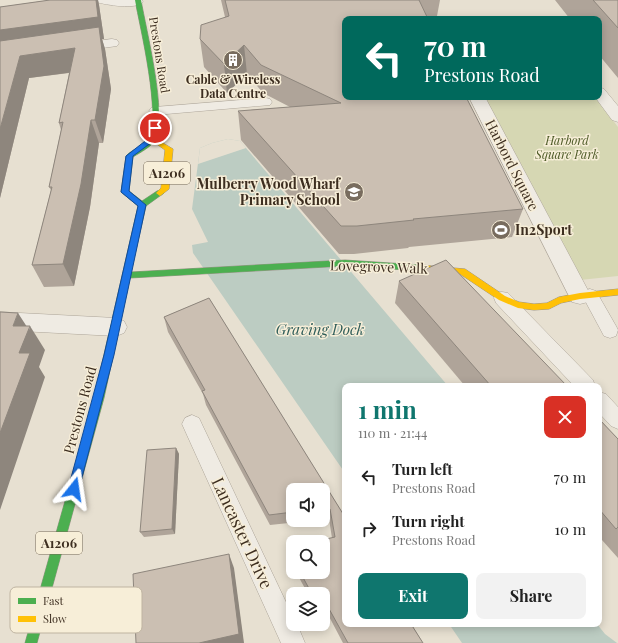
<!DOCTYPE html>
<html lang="en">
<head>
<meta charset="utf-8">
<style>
	:root { --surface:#fff; --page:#f2f2f2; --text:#222; --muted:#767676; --accent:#0f766e }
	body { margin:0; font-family:"Playfair Display",serif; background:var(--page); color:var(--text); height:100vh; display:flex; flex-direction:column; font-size:15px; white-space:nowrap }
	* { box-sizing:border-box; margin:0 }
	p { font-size:13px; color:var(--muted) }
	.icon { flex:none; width:22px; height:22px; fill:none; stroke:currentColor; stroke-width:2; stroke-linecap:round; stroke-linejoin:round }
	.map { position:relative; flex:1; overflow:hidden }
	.drawer { position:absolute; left:342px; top:383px; width:260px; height:244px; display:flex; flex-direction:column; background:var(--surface); border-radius:8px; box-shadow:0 2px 10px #0003 }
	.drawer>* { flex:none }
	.top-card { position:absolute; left:342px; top:16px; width:260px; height:84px; border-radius:8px; box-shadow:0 2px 10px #0003; background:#00695c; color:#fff; overflow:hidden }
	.tools { position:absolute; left:286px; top:483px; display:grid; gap:8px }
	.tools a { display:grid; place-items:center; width:44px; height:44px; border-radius:8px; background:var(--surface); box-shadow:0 2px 10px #0003; font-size:20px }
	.pin { position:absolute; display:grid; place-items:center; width:34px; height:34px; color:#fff; margin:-17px; border:2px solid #fff; border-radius:50%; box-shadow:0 1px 4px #0007 }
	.me { position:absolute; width:44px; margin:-22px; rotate:15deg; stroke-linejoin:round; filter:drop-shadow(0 0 3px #0008) }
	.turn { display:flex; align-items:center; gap:14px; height:84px; padding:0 16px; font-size:18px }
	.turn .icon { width:52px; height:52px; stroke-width:2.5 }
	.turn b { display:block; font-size:28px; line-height:34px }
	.round { display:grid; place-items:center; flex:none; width:42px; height:42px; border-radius:8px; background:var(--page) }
	.head { display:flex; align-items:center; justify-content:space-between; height:68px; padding:0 16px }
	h1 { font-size:24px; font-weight:700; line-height:30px; color:var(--accent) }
	.action { display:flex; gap:8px; margin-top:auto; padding:8px 16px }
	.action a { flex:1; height:46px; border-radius:8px; background:var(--accent); color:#fff; font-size:16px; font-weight:700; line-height:46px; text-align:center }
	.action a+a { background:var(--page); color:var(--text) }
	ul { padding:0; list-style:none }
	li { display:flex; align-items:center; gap:12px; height:52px; padding:0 16px }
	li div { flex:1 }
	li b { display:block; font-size:15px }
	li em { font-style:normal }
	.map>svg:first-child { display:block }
	.green { fill:#d6d7b3 }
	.water { fill:#bcccc2 }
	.pier { fill:#e7e0d1 }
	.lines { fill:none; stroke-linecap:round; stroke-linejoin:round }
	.lane-casing { stroke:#ada599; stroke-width:1 }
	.street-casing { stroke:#ada599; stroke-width:1 }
	.fast-casing { stroke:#9c958a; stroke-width:1 }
	.slow-casing { stroke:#9c958a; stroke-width:1 }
	.lane { fill:#efebe3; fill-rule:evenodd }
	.street { fill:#efebe3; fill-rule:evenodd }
	.fast { fill:#4caf50; fill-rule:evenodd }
	.slow { fill:#ffc107; fill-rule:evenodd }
	.wall { fill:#afa499 }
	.shaded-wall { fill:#8e867d }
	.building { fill:#cbbfb2; stroke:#8e867d }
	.route { fill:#1a73e8; stroke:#114b97 }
	.labels { text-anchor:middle; stroke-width:3; stroke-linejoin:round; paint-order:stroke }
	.far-street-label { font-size:12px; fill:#3d2e20; stroke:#f7eed8 }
	.far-poi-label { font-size:12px; font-weight:bold; fill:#3d2e20; stroke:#f7eed8 }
	.far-park-label { font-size:12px; font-style:italic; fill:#4d5a26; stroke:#f7eed8 }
	.shield { fill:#f7eed8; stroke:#756857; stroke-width:1 }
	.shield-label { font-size:13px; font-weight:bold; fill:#3d2e20 }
	.street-label { font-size:14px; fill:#3d2e20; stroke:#f7eed8 }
	.poi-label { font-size:14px; font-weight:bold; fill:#3d2e20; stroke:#f7eed8; text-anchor:end }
	.water-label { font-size:15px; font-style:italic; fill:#2f5d5a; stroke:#f7eed8 }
	.near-street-label { font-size:17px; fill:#3d2e20; stroke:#f7eed8 }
	.key { fill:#f7eed8; stroke:#bfb4a1; stroke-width:1 }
	.key-label { font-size:11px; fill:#3d2e20 }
</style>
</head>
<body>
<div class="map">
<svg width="618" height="643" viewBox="0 0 618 643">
	<rect width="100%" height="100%" fill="#e7e0d1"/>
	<polygon class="green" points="484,97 595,97 618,127 618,276 580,280"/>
	<g class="water">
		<polygon points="228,139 240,141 448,386 345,386 345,473 193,253 192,245 208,242 192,209 200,148 212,143"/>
		<polygon points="449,624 597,624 605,634 617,643 462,643"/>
	</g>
	<polygon class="pier" points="228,139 240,141 246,148 198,164 200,148 212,143"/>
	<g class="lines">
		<g class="lane-casing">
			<g id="lane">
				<path d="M95,0H142L143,2C136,10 107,5 96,2Z"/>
				<polygon points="266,98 270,99 272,102 270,105 155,115 151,114 149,111 151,108 155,107"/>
				<polygon points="590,289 596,291 616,326 618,330 616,336 610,338 604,336 582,295 584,291"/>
				<polygon points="502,292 508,293 593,380 595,386 574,386 496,303 494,298 496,293"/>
				<polygon points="599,392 606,394 618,407 618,429 611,426 599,413"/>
				<polygon points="192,415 199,418 293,617 293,624 297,624 305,643 281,643 182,424 185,418"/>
			</g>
		</g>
		<g class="street-casing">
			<g id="street">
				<polygon points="112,39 117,40 119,43 117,46 74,52 69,51 67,48 69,45 74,44"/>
				<polygon points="599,87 604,89 618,106 618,122 612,120 595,97 599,97"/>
				<polygon points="469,97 485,97 591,296 588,302 580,304 572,302"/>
				<polygon points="0,312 116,318 124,321 127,327 124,333 116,336 0,330"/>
			</g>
		</g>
		<g class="fast-casing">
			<path id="fast" d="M135,0H141C146,29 168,116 155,140C151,147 141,152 133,157L129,191L142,201L157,191L160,190L164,193L146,206L131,272L345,260L421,265L425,268L421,271L345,266L130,278L104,398L37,643H25L94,398L138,206L121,192L126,156C132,149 143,147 148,139C162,118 140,27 135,0Z"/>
		</g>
		<g class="slow-casing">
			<g id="slow">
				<polygon points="153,137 173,149 169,189 160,196 156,193 161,188 165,150 151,140 151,138"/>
				<polygon points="421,265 465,269 505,296 519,302 534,304 547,303 559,297 580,293 618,289 618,295 580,299 561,303 549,309 534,310 518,308 499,300 460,274 418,270 417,268 418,266"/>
			</g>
		</g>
		<use href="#lane" class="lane"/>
		<use href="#street" class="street"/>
		<use href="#fast" class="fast"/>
		<use href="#slow" class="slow"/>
	</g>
	<g class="wall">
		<polygon points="50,0 98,0 99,5 104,39 102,39 105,49 111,89 103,143 99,143 90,207 74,286 44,287 32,265 51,190 49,187 61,130 59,123 69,73 29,78 0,198 0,7"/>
		<polygon points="221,0 440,0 437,16 345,19 523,209 512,237 409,247 408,248 354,254 339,254 241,140 238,111 290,107 263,93 247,74 227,93 204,67 200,39 225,17"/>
		<polygon points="555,0 618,0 618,78 599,55 599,19 570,19"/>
		<polygon points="399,281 567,386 465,386 395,303"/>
		<polygon points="209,298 423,643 343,643 323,605 323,594 308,594 296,572 323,572 332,538 329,519 323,519 323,490 293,490 293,520 317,520 270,525 206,405 203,394 168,332 164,317"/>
		<polygon points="599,419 618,439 618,558 602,540 599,542"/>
		<polygon points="176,448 179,454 175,534 144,537 140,532"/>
		<polygon points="293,546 293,567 288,557 287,548"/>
	</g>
	<g class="shaded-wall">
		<polygon points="96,0 98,0 99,5 104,39 102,39 105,49 111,89 103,143 95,120 101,39 0,53 0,30"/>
		<polygon points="244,45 247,74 227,93 224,64"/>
		<polygon points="75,48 82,71 29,78 0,198 0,129 20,56"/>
		<polygon points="91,120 99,143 90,207 74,286 63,264"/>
		<polygon points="18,313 29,330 30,326 45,350 39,367 45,377 0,510 0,433 19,353 13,326"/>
		<polygon points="176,448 179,454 175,534 172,529"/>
		<polygon points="229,554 234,568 244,643 199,643"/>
	</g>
	<g class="building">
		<polygon points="50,0 96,0 98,17 0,30 0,7"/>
		<polygon points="225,0 419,0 428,19 345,19 345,97 466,97 523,209 413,219 414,220 357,226 341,226 238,111 341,103 261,65 244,45 224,64 200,39 201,25 229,16"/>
		<polygon points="593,0 618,0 618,28"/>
		<polygon points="99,27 104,66 95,120 91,120 81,184 63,264 32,265 52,187 49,187 63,122 59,123 75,48 20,56 0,129 0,41"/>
		<polygon points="446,260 567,386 491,386 399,281"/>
		<polygon points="209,298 345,517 345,624 411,624 423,643 348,643 323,598 323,594 312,594 300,572 323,572 323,542 313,542 335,537 330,509 323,509 323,490 293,490 293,512 269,515 202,391 205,390 164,317"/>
		<polygon points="0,312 18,313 13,326 30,326 19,353 30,353 0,433"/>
		<polygon points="599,419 618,439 618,527 616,529 599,509"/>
		<polygon points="176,448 172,529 140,532 147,450"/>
		<polygon points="293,546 293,559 287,548"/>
		<polygon points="229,554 239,634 199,643 136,643 133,574"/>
	</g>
	<polygon class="route" points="153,126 159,128 155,140 133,156 129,191 146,205 114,355 79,489 78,493 74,494 70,493 68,489 104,355 138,206 121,192 126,156 149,138"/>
	<defs>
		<g id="building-disc" transform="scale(1)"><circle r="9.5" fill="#786c5e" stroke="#f7eed8"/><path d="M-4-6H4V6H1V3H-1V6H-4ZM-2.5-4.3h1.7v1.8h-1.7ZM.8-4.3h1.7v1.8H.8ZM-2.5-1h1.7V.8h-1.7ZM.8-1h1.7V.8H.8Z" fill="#fff"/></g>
		<g id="school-disc" transform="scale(1)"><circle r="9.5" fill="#786c5e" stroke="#f7eed8"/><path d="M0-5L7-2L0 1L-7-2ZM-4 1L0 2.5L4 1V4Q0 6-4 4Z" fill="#fff"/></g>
		<g id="stadium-disc" transform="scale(1)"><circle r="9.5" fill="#786c5e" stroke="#f7eed8"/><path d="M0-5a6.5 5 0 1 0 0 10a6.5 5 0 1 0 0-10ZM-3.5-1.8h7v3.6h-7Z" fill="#fff"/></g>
	</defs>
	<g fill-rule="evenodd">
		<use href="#building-disc" x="233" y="60"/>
		<use href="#school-disc" x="354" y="192"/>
		<use href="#stadium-disc" x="501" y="230"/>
	</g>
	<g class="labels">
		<g class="far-street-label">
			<text transform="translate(159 55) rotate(81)" y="4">Prestons Road</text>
		</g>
		<g class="far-poi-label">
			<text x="233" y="84">Cable &amp; Wireless<tspan x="233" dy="14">Data Centre</tspan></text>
		</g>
		<g class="far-park-label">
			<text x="567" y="145">Harbord<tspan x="567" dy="14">Square Park</tspan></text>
		</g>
		<g class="shield">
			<rect x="144" y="162" width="46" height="22" rx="3"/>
			<rect x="36" y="532" width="46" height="22" rx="3"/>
		</g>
		<g class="shield-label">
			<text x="167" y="178">A1206</text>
			<text x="59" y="548">A1206</text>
		</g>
		<g class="street-label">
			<text transform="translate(512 165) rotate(63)" y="5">Harbord Square</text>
			<text transform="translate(379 267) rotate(2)" y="5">Lovegrove Walk</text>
			<text transform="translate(80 410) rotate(-75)" y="5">Prestons Road</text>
		</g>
		<g class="poi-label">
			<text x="340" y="189">Mulberry Wood Wharf<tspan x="340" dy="16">Primary School</tspan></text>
			<text x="515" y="235" text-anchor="start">In2Sport</text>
		</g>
		<g class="water-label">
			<text x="320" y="335">Graving Dock</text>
		</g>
		<g class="near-street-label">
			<text transform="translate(242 533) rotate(65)" y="6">Lancaster Drive</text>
		</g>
	</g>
	<rect x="10" y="587" width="132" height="46" rx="6" class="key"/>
	<rect x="18" y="598" width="18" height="6" fill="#4caf50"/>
	<rect x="18" y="616" width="18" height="6" fill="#ffc107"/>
	<g class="key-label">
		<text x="43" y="605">Fast</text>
		<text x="43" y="623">Slow</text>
	</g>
</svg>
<div class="tools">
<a><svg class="icon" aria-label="sound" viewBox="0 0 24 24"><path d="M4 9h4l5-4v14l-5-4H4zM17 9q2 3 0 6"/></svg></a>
<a><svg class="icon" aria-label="search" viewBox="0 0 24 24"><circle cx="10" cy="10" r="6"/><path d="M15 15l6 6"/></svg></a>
<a><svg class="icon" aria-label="layers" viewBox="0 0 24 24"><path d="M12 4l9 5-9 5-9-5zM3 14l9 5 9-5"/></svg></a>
</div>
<div class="pin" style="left:155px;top:128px;background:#d93025"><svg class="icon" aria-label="arrive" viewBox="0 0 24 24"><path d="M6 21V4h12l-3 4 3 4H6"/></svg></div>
<svg class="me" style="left:74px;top:489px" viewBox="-20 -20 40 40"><path d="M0-17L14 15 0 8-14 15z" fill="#1a73e8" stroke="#fff" stroke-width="4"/></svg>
<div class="top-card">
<div class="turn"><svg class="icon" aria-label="left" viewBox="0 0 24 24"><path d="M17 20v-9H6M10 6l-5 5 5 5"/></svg><div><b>70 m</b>Prestons Road</div></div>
</div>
<section class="drawer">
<div class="head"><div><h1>1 min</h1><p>110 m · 21:44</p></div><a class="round" style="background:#d93025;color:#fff"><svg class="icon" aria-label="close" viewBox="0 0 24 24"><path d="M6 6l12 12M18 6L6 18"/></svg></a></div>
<ul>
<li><svg class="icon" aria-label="left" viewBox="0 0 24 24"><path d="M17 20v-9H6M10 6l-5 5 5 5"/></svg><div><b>Turn left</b><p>Prestons Road</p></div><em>70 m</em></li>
<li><svg class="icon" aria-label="right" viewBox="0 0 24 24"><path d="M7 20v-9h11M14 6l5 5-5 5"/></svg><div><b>Turn right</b><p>Prestons Road</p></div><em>10 m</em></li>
</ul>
<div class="action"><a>Exit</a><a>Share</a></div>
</section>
</div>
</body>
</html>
